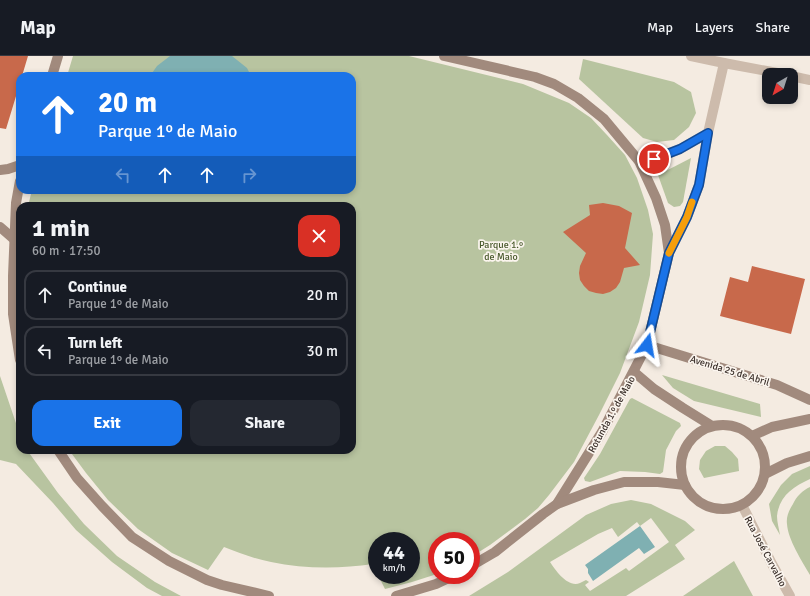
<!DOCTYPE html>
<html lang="en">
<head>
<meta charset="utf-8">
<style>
	:root { --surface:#171b24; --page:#242831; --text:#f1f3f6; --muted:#9ea1a6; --line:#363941; --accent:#1a73e8 }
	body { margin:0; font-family:Signika,sans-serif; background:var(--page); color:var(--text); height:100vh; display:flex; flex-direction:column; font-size:15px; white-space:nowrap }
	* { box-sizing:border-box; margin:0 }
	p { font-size:13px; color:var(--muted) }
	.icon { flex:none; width:22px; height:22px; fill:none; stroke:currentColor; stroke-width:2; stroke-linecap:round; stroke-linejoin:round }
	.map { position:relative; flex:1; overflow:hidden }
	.details { position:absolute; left:16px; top:146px; width:340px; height:252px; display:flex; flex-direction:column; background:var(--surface); border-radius:12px; box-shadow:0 2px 6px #0003 }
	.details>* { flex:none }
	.top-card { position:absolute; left:16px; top:16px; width:340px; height:122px; border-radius:12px; box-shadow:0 2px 6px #0003; background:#1a73e8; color:#fff; overflow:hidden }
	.needle { width:26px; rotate:219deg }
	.controls { position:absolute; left:762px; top:12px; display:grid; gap:8px }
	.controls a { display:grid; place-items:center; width:36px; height:36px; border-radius:8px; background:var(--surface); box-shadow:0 2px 6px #0003; font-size:20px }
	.speed { position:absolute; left:368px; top:476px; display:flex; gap:8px; font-size:20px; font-weight:700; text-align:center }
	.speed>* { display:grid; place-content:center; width:52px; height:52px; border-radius:50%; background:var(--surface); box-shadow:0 2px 6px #0003; line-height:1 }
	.speed small { font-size:10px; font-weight:400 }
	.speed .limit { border:6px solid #d22; background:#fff; color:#111 }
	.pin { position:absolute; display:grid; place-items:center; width:34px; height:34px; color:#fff; margin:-17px; border:2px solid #fff; border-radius:50%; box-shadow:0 1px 4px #0007 }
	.me { position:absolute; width:44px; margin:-22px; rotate:14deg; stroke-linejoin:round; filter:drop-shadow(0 0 3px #0008) }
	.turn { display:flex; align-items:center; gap:14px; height:84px; padding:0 16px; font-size:18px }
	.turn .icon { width:52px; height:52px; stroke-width:2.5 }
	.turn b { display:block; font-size:28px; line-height:34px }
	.lanes { display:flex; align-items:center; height:38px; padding:0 16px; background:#0003; justify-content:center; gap:20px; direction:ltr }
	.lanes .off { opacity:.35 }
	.round { display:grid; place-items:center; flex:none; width:42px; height:42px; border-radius:12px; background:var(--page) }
	.headline { display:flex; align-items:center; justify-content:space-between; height:68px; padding:0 16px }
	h1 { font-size:24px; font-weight:700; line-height:30px }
	.cta { display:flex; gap:8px; margin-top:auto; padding:8px 16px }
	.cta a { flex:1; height:46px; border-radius:12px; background:var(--accent); color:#fff; font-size:16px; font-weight:700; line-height:46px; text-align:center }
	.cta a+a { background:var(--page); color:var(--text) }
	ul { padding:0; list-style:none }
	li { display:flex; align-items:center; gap:12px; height:50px; margin:0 8px 6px; padding:0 8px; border:2px solid var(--line); border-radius:12px }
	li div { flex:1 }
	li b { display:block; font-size:15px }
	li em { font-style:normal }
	header { display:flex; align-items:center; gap:24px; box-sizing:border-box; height:56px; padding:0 20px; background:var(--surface); border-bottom:1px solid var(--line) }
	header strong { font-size:19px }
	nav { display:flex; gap:22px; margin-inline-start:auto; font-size:14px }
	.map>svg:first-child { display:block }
	.green { fill:#b8c4a0; fill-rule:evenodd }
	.water { fill:#7fb0b2 }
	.building { fill:#c8694b }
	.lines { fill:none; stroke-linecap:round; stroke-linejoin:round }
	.minor { stroke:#cdbbac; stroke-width:10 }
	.tertiary { stroke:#cdbbac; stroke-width:10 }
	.secondary { stroke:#a18a7d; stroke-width:10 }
	.route-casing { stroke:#114b97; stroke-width:10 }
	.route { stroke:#1a73e8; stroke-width:7 }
	.slow { stroke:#f59e0b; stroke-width:7 }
	.labels { text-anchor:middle; stroke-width:3.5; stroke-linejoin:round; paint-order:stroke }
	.park-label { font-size:10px; fill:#4a5a2e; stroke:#fbf5ee }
	.street-label { font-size:10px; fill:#3b302b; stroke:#fbf5ee }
</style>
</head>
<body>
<header>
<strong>Map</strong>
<nav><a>Map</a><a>Layers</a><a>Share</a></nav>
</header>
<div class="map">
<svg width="810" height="540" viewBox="0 0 810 540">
	<rect width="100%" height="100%" fill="#f4ebe1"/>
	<g class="green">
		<path d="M73,0H409L523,28L569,47L591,62L607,79L625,99L637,122L648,154L653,178L650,219L639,266L620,317L599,359L574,406L549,439L538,452L525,463L490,489L471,501V485H437V518L412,526L385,533L378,519H411V485H377V516L373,508C340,513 304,513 271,506C255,503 239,497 224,491L208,514L172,497L138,473L108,444L86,417L69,394H352V150H28L32,134H352V20H67Z"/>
		<polygon points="583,3 674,26 691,36 696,57 689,71 674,84 657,86 643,82 579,23"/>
		<polygon points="691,102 683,146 680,150 674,151 668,147 658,119"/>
		<polygon points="662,319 760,348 761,361 694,345 673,332"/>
		<polygon points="0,320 20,379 20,394 27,394 58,437 84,468 117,500 155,526 181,540 162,540 147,532 112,506 76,474 53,447 16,408 0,404"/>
		<polygon points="632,342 680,367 681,370 676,375 666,394 663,416 660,418 645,416 620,415 590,426 585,425 584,422 600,398 630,343"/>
		<polygon points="715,390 725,390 732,396 738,403 739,415 704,422 699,413 700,404 706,395"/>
		<path d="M810,410V423C793,431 779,440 777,460C777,466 779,473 780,479L772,465L769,448L781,429L792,418Z"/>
		<path d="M810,431V519C802,505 788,484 787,468C786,461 789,454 793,448C796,441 803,434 810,431Z"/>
		<path d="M631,444L651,448L685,465L695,474L675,489L685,503L626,540H469L508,516L586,459L611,448ZM651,462L669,486L629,515L626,512L590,535L585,529L589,526L586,524C584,525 582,526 580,527C568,532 556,515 550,506L598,478L612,472L618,481L637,466L640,470Z"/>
		<polygon points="734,505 753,540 683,540"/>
	</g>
	<g class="water">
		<polygon points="170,0 232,0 247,12 250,18 248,20 150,20 157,10"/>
		<polygon points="640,470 655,491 644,498 639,492 593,525 588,517 588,513 585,509"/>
	</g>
	<g class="building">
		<polygon points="0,0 28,0 22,20 20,20 20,27 6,73 0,72"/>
		<polygon points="603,147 619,150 632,157 625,192 640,209 624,212 620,226 616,232 610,236 603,238 596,237 589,235 584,230 580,224 579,217 580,210 586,197 563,176 590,159 589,149"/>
		<polygon points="752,210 805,223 791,278 720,260 730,221 748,226"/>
	</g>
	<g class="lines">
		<g class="minor">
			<polyline points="724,7 788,19"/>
			<polyline points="791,20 810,24"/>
		</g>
		<g class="tertiary">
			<polyline points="639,105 654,103 680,93 708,77"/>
			<polyline points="669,197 687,161 699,129 708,77 724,7 691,0"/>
			<polyline points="742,449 772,508 790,540"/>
		</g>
		<g class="secondary">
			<polyline points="444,0 535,21 554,28 578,42 604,63 639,105 656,142 665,169 669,197 647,289 602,376 557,448 543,458 495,496 471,510"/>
			<polyline points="52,20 58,0"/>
			<polyline points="0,114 8,113 20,109"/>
			<polyline points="20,125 16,147 13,220 13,258 20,304"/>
			<polyline points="0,171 15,184"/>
			<polyline points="647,289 777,329 810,344"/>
			<polyline points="634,316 654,333 683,352 712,370"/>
			<circle cx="723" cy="411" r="42"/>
			<polyline points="752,380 772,371 810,363"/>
			<polyline points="58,394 77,422 102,450 132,481 169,505 207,524 222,529 269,540"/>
			<polyline points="765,418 787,407 810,400"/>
			<polyline points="557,448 594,434 624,426 658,426 685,429"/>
			<polyline points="396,540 436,528 455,519"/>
		</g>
	</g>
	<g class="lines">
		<g class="route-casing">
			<polyline id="route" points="647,289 669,197 687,161 699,129 708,77 680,93 654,103"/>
		</g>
		<use href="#route" class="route"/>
		<polyline class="slow" points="669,197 687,161 692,146"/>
	</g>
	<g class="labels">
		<g class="park-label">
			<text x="501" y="192">Parque 1.º<tspan x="501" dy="12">de Maio</tspan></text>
		</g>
		<g class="street-label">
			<text transform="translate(730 314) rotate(17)" y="4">Avenida 25 de Abril</text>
			<text transform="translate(611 358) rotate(-61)" y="4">Rotunda 1.º de Maio</text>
			<text transform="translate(766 495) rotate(62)" y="4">Rua José Carvalho</text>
		</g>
	</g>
</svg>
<div class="controls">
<a><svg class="needle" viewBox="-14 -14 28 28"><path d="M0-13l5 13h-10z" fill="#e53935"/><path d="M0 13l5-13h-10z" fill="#9ea1a6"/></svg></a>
</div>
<div class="speed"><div>44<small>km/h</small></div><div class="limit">50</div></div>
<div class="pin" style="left:654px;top:103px;background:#d93025"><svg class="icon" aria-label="arrive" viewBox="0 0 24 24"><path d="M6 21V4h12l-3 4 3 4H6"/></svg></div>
<svg class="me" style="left:647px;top:289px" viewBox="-20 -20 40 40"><path d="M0-17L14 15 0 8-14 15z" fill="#1a73e8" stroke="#fff" stroke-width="4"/></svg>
<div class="top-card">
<div class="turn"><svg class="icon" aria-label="ahead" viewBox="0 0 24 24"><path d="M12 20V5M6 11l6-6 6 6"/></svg><div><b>20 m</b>Parque 1º de Maio</div></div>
<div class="lanes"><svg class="icon off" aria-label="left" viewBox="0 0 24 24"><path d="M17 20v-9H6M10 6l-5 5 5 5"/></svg><svg class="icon" aria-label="ahead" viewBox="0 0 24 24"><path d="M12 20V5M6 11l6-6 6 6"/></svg><svg class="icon" aria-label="ahead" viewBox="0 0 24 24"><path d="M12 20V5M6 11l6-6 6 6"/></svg><svg class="icon off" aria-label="right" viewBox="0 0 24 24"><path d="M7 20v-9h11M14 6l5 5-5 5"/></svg></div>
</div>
<section class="details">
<div class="headline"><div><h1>1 min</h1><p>60 m · 17:50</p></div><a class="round" style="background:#d93025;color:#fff"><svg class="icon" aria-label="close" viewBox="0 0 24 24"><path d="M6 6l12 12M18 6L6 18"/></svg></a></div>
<ul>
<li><svg class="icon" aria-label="ahead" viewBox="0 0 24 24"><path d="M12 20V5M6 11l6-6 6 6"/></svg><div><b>Continue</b><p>Parque 1º de Maio</p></div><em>20 m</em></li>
<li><svg class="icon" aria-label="left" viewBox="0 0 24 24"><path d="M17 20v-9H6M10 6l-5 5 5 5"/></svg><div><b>Turn left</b><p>Parque 1º de Maio</p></div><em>30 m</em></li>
</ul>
<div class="cta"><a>Exit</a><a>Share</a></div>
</section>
</div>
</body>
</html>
